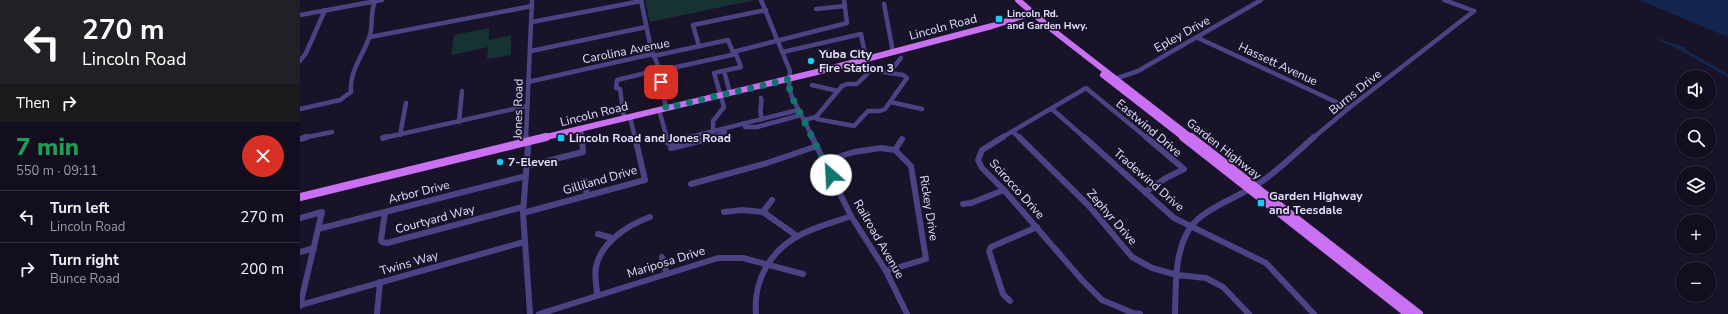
<!DOCTYPE html>
<html lang="en">
<head>
<meta charset="utf-8">
<style>
	:root { --surface:#130e1f; --page:#1c1728; --text:#f1f3f6; --muted:#9d9ca4; --line:#322e3d }
	body { margin:0; font-family:"Nunito Sans",sans-serif; background:var(--page); color:var(--text); height:100vh; display:flex; flex-direction:column; font-size:15px; white-space:nowrap }
	* { box-sizing:border-box; margin:0 }
	p { font-size:13px; color:var(--muted) }
	.icon { flex:none; width:22px; height:22px; fill:none; stroke:currentColor; stroke-width:2; stroke-linecap:round; stroke-linejoin:round }
	.map { position:relative; flex:1; overflow:hidden }
	.drawer { display:flex; flex-direction:column; background:var(--surface); width:300px }
	.drawer>* { flex:none }
	.guide { background:#202124; color:#fff; overflow:hidden }
	.tools { position:absolute; left:1376px; top:70px; display:grid; gap:8px }
	.tools a { display:grid; place-items:center; width:40px; height:40px; border-radius:50%; background:var(--surface); box-shadow:0 1px 3px #0004,0 0 0 1px var(--line); font-size:20px }
	.pin { position:absolute; display:grid; place-items:center; width:34px; height:34px; color:#fff; margin:-17px; border-radius:8px; box-shadow:0 2px 6px #0006 }
	.me { position:absolute; width:44px; margin:-22px; rotate:334deg; stroke-linejoin:round; filter:drop-shadow(0 0 3px #0008) }
	.turn { display:flex; align-items:center; gap:14px; height:84px; padding:0 16px; font-size:18px }
	.turn .icon { width:52px; height:52px; stroke-width:2.5 }
	.turn b { display:block; font-size:28px; line-height:34px }
	.then { display:flex; align-items:center; height:38px; padding:0 16px; background:#0003; gap:8px; font-size:15px }
	.round { display:grid; place-items:center; flex:none; width:42px; height:42px; border-radius:21px; background:var(--page) }
	.summary { display:flex; align-items:center; justify-content:space-between; height:68px; padding:0 16px }
	h1 { font-size:24px; font-weight:800; line-height:30px; color:#1e9e55 }
	ul { padding:0; list-style:none }
	li { display:flex; align-items:center; gap:12px; height:52px; padding:0 16px; border-top:1px solid var(--line) }
	li div { flex:1 }
	li b { display:block; font-size:15px }
	li em { font-style:normal }
	main { display:flex; flex:1; min-height:0 }
	.map>svg:first-child { display:block }
	.green { fill:#173233 }
	.water { fill:#14264d }
	.lines { fill:none; stroke-linecap:round; stroke-linejoin:round }
	.minor-far1 { stroke:#4a4384; stroke-width:4.5 }
	.minor { stroke:#4a4384; stroke-width:6 }
	.major-far1 { stroke:#ca70f2; stroke-width:6 }
	.major { stroke:#ca70f2; stroke-width:8 }
	.route { stroke:#0f766e; stroke-width:7; stroke-dasharray:0 12.6 }
	.poi-dot { fill:#1cc8eb; stroke:#191329; stroke-width:1.5 }
	.labels { text-anchor:middle; stroke-width:3.5; stroke-linejoin:round; paint-order:stroke }
	.far-poi-label { font-size:10px; font-weight:bold; fill:#e4dffc; stroke:#191329; text-anchor:start }
	.street-label { font-size:12px; fill:#e4dffc; stroke:#191329 }
	.poi-label { font-size:12px; font-weight:bold; fill:#e4dffc; stroke:#191329; text-anchor:start }
</style>
</head>
<body>
<main>
<section class="drawer">
<div class="guide">
<div class="turn"><svg class="icon" aria-label="left" viewBox="0 0 24 24"><path d="M17 20v-9H6M10 6l-5 5 5 5"/></svg><div><b>270 m</b>Lincoln Road</div></div>
<div class="then">Then<svg class="icon" aria-label="right" viewBox="0 0 24 24"><path d="M7 20v-9h11M14 6l5 5-5 5"/></svg></div>
</div>
<div class="summary"><div><h1>7 min</h1><p>550 m · 09:11</p></div><a class="round" style="background:#d93025;color:#fff"><svg class="icon" aria-label="close" viewBox="0 0 24 24"><path d="M6 6l12 12M18 6L6 18"/></svg></a></div>
<ul>
<li><svg class="icon" aria-label="left" viewBox="0 0 24 24"><path d="M17 20v-9H6M10 6l-5 5 5 5"/></svg><div><b>Turn left</b><p>Lincoln Road</p></div><em>270 m</em></li>
<li><svg class="icon" aria-label="right" viewBox="0 0 24 24"><path d="M7 20v-9h11M14 6l5 5-5 5"/></svg><div><b>Turn right</b><p>Bunce Road</p></div><em>200 m</em></li>
</ul>
</section>
<div class="map">
<svg width="1428" height="314" viewBox="0 0 1428 314">
	<rect width="100%" height="100%" fill="#191329"/>
	<g class="green">
		<polygon points="345,0 455,0 350,22"/>
		<polygon points="189,28 189,40 211,35 211,55 187,59 188,47 151,55 154,35"/>
	</g>
	<g class="water">
		<polygon points="1339,0 1428,0 1428,37"/>
		<polygon points="1352,37 1385,47 1386,50 1428,74 1428,77 1376,48"/>
	</g>
	<g class="lines">
		<g class="minor-far1">
			<polyline points="341,0 351,49 357,63 366,108"/>
			<polyline points="461,0 490,71 489,87 492,97 513,138"/>
			<polyline points="1144,0 1174,11"/>
			<polyline points="584,4 593,52"/>
			<polyline points="516,9 545,6"/>
			<polyline points="0,15 82,0"/>
			<polyline points="232,22 341,1"/>
			<polyline points="70,37 232,6"/>
			<polyline points="898,38 1049,108"/>
			<polyline points="399,46 393,25 466,10"/>
			<polyline points="231,51 346,27"/>
			<polyline points="483,52 561,34 565,55 562,62 571,70"/>
			<polyline points="0,61 6,53 25,10"/>
			<polygon points="571,70 603,75 607,78 585,109 580,111 568,111 554,126 517,119 516,117 542,86 547,84 557,84"/>
			<polyline points="358,71 436,54 441,67 414,73 424,107 413,121 413,132"/>
			<polyline points="424,71 430,93"/>
			<polyline points="589,73 601,58"/>
			<polyline points="812,80 838,71 961,0"/>
			<polyline points="228,82 348,55 358,55 428,40 433,52 547,23 544,0"/>
			<polyline points="512,85 538,91"/>
			<path d="M461,98C463,107 458,108 462,119"/>
			<polyline points="590,102 622,109"/>
			<path d="M0,109L40,100L51,92C49,70 64,55 70,35C73,24 70,13 75,1"/>
			<polyline points="752,109 785,138"/>
			<polyline points="359,110 367,138"/>
			<polyline points="330,117 335,138"/>
			<polyline points="324,118 320,89 316,88 317,80 358,70"/>
			<polyline points="504,120 516,117"/>
			<polyline points="159,122 162,91"/>
			<polyline points="445,127 457,127 501,115"/>
			<polyline points="281,129 282,138"/>
			<polyline points="713,132 720,138"/>
			<polyline points="100,135 106,103"/>
			<polyline points="3,138 32,132"/>
			<polyline points="83,138 227,106"/>
			<polyline points="226,138 232,0"/>
			<polyline points="386,138 498,110"/>
			<polyline points="412,138 425,132"/>
			<polyline points="701,138 786,88 847,138"/>
			<polyline points="1013,138 1049,108 1174,11"/>
		</g>
		<g class="minor">
			<polyline points="226,137 228,147 223,213 230,314"/>
			<polyline points="366,137 368,143 390,137"/>
			<polyline points="512,137 551,216 586,271 607,314"/>
			<polyline points="703,137 682,150 678,160 682,168 704,190 782,280 802,300 833,313 840,314"/>
			<polyline points="719,137 790,207 832,257 852,268 877,275 906,278 923,287 949,314"/>
			<polyline points="784,137 874,218 966,263 1014,314"/>
			<polyline points="83,138 86,137"/>
			<polyline points="0,139 7,137"/>
			<polyline points="371,148 415,137"/>
			<polyline points="595,150 602,139"/>
			<polyline points="525,161 554,152 581,148 595,150 611,166 626,259 586,271"/>
			<polyline points="227,166 283,152 282,137"/>
			<polyline points="285,181 287,196"/>
			<polyline points="391,184 464,164 517,146"/>
			<polyline points="845,192 866,178 884,169 846,137"/>
			<polyline points="663,204 671,203 704,190"/>
			<polyline points="85,212 81,240 82,242 87,243 223,207"/>
			<polyline points="424,212 442,210 463,212 497,236"/>
			<polyline points="463,212 472,200"/>
			<polyline points="223,213 345,180 335,137"/>
			<polyline points="0,218 22,212 0,306"/>
			<polyline points="18,229 226,176"/>
			<polyline points="298,234 312,238"/>
			<polyline points="0,252 14,248"/>
			<polyline points="362,257 367,274"/>
			<path d="M297,295C297,286 294,276 296,267C301,242 328,225 350,217"/>
			<polyline points="710,301 703,294 689,251 691,247 737,227"/>
			<polyline points="0,305 224,242"/>
			<polyline points="77,314 80,282"/>
			<polyline points="239,314 418,258 443,258 503,274"/>
			<path d="M456,314C453,280 471,249 502,234C517,226 535,222 551,216"/>
			<path d="M875,314C876,286 874,252 890,228C902,209 939,197 958,184C977,172 997,152 1014,137"/>
		</g>
		<g class="major-far1">
			<polyline points="718,0 750,28 892,138"/>
			<polyline points="803,75 884,138"/>
			<polyline points="242,138 517,72 692,26 732,13"/>
		</g>
		<g class="major">
			<polyline points="883,137 1108,314"/>
			<polyline points="891,137 1119,314"/>
			<polyline points="0,197 246,137"/>
		</g>
	</g>
	<g class="lines">
		<polyline class="route" points="361,82 366,108 490,79 489,87 492,97 531,175"/>
	</g>
	<g class="poi-dot">
		<rect x="695" y="15" width="8" height="8" rx="2"/>
		<circle cx="511" cy="61" r="4"/>
		<rect x="257" y="134" width="8" height="8" rx="2"/>
		<circle cx="200" cy="162" r="4"/>
		<rect x="957" y="199" width="8" height="8" rx="2"/>
	</g>
	<g class="labels">
		<g class="far-poi-label">
			<text x="707" y="17">Lincoln Rd.<tspan x="707" dy="12">and Garden Hwy.</tspan></text>
		</g>
		<g class="street-label">
			<text transform="translate(643 27) rotate(-15)" y="4">Lincoln Road</text>
			<text transform="translate(882 34) rotate(-29)" y="4">Epley Drive</text>
			<text transform="translate(326 51) rotate(-11)" y="4">Carolina Avenue</text>
			<text transform="translate(978 64) rotate(25)" y="4">Hassett Avenue</text>
			<text transform="translate(1055 92) rotate(-39)" y="4">Burns Drive</text>
			<text transform="translate(218 109) rotate(-89)" y="4">Jones Road</text>
			<text transform="translate(294 114) rotate(-14)" y="4">Lincoln Road</text>
			<text transform="translate(849 128) rotate(40)" y="4">Eastwind Drive</text>
			<text transform="translate(924 149) rotate(38)" y="4">Garden Highway</text>
			<text transform="translate(300 180) rotate(-16)" y="4">Gilliland Drive</text>
			<text transform="translate(849 180) rotate(41)" y="4">Tradewind Drive</text>
			<text transform="translate(717 189) rotate(48)" y="4">Scirocco Drive</text>
			<text transform="translate(119 192) rotate(-14)" y="4">Arbor Drive</text>
			<text transform="translate(629 208) rotate(81)" y="4">Rickey Drive</text>
			<text transform="translate(812 217) rotate(49)" y="4">Zephyr Drive</text>
			<text transform="translate(135 219) rotate(-15)" y="4">Courtyard Way</text>
			<text transform="translate(579 239) rotate(60)" y="4">Railroad Avenue</text>
			<text transform="translate(366 262) rotate(-17)" y="4">Mariposa Drive</text>
			<text transform="translate(109 263) rotate(-16)" y="4">Twins Way</text>
		</g>
		<g class="poi-label">
			<text x="519" y="58">Yuba City<tspan x="519" dy="14">Fire Station 3</tspan></text>
			<text x="269" y="142">Lincoln Road and Jones Road</text>
			<text x="208" y="166">7-Eleven</text>
			<text x="969" y="200">Garden Highway<tspan x="969" dy="14">and Teesdale</tspan></text>
		</g>
	</g>
</svg>
<div class="tools">
<a><svg class="icon" aria-label="sound" viewBox="0 0 24 24"><path d="M4 9h4l5-4v14l-5-4H4zM17 9q2 3 0 6"/></svg></a>
<a><svg class="icon" aria-label="search" viewBox="0 0 24 24"><circle cx="10" cy="10" r="6"/><path d="M15 15l6 6"/></svg></a>
<a><svg class="icon" aria-label="layers" viewBox="0 0 24 24"><path d="M12 4l9 5-9 5-9-5zM3 14l9 5 9-5"/></svg></a>
<a>+</a>
<a>−</a>
</div>
<div class="pin" style="left:361px;top:82px;background:#d93025"><svg class="icon" aria-label="arrive" viewBox="0 0 24 24"><path d="M6 21V4h12l-3 4 3 4H6"/></svg></div>
<svg class="me" style="left:531px;top:175px" viewBox="-20 -20 40 40"><circle r="19" fill="#fff"/><path d="M0-13L10 11 0 6-10 11z" fill="#0f766e"/></svg>
</div>
</main>
</body>
</html>
